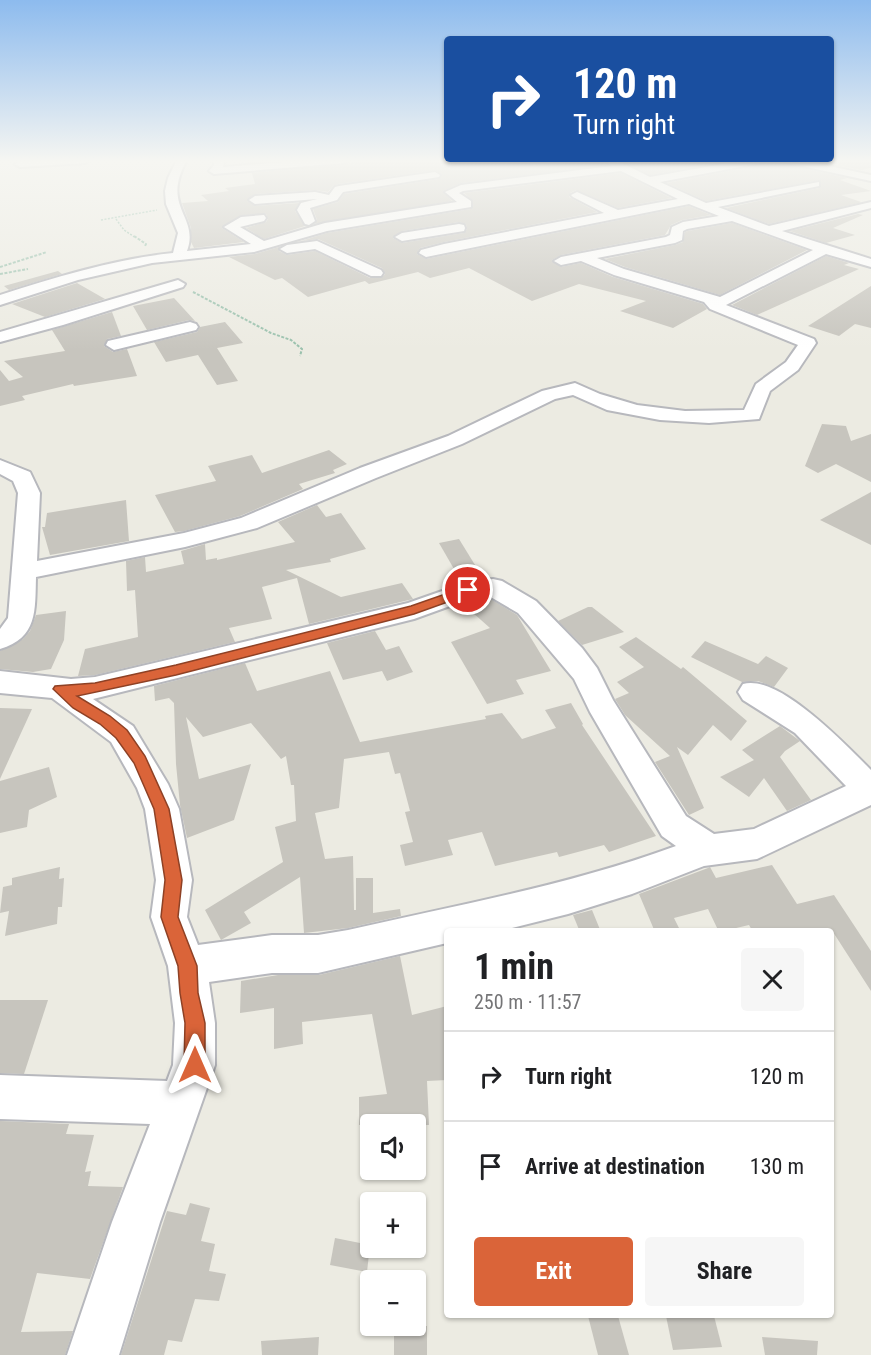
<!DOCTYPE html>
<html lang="en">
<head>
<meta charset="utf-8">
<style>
	:root { --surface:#fff; --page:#f6f6f6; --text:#202124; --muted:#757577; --line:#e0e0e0; --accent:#da6439 }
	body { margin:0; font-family:"Roboto Condensed",sans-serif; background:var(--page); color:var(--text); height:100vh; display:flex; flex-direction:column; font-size:22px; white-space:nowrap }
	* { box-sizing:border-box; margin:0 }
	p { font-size:20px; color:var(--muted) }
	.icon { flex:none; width:33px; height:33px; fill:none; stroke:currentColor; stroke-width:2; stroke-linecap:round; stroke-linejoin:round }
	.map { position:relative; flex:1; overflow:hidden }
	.panel { position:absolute; left:444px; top:928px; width:390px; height:390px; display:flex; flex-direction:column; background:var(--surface); border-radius:6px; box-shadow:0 2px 4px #0004 }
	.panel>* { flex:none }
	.banner { position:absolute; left:444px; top:36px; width:390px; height:126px; border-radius:6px; box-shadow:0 2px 4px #0004; background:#1a4fa0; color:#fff; overflow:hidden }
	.controls { position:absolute; left:360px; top:1114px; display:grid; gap:12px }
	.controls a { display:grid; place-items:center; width:66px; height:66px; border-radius:6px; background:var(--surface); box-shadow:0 2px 4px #0004; font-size:30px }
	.pin { position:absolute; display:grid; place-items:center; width:51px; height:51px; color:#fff; margin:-26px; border:3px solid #fff; border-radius:50%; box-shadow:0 2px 6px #0007 }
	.me { position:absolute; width:66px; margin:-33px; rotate:0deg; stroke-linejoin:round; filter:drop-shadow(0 0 4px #0008) }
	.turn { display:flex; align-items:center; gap:21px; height:126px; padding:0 30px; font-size:27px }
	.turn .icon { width:78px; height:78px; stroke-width:2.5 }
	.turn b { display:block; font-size:42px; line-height:51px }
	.round { display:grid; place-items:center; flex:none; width:63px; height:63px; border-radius:6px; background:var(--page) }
	.summary { display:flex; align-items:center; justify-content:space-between; height:102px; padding:0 30px }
	h1 { font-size:36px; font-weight:700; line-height:45px }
	.action { display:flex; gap:12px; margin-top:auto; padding:12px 30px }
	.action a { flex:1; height:69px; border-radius:6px; background:var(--accent); color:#fff; font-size:24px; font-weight:700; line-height:69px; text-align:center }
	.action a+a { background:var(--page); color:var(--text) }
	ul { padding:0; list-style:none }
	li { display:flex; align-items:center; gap:18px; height:90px; padding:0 30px; border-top:2px solid var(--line) }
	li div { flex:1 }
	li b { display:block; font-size:22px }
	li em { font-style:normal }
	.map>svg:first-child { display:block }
	.building { fill:#c7c5be; fill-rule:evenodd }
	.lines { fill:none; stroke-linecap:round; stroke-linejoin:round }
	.minor-casing { stroke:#b7b8bd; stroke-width:4 }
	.path-far1 { stroke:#9ac1ad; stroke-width:1.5; stroke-dasharray:2 1.5; stroke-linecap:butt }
	.path { stroke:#9ac1ad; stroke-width:2; stroke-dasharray:3 1.5; stroke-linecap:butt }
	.minor { fill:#fff; fill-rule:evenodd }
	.route { fill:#da6439; stroke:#8e4125; stroke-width:1.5 }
</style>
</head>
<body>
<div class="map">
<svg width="871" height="1355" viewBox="0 0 871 1355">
	<rect width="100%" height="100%" fill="#ecebe2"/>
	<g class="building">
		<polygon points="381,160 525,160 533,166 601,160 606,165 461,183 443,191 452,201 315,224 317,220 313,209 338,202 344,194 439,179 442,174 435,170 338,184 333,186 328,192 315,190 255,194 247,201 255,206 299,203 295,211 305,226 264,239 246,228 266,222 268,219 266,214 241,215 222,228 244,242 194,248 191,242 191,228 182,203 208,201 201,195 229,191 225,188 255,184 252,173"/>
		<polygon points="621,160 733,160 650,175"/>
		<polygon points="768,160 781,160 788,165 847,178 840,180 871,191 841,195 861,202 859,203 769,224 726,208 819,188 820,180 706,201 667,183 761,165"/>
		<polygon points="812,160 871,160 871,168 861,170"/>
		<path d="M621,173L671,198L618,208L576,190L570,193L569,197L597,212L444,242L420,248L417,254L426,259L689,206L711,215L682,220L671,225L665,235L561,255L552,260L561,267L581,263L613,277L703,304L707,309L673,328L620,311L646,301L579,284L532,301L469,268L430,278L418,272L369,284L365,281L308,297L282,278L275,280L229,257L255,254L279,247V251L287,255L315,251L370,278H381L385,274L382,268L318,239L301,241L327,233L471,209L473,201L464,193ZM459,222L466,224L467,229L464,233L402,243L393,238L402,231Z"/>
		<polygon points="858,214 863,215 833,228 855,235 826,243 790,231"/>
		<polygon points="732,223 807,250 720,295 625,267 605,259 675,245 683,242 685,232 688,231"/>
		<polygon points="826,256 849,263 844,265 859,269 757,315 732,305"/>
		<polygon points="58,271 62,274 9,290 4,286"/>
		<polygon points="77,283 105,299 45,317 12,304"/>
		<polygon points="871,286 871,328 855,324 839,336 808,326"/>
		<polygon points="174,298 195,321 189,320 147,330 133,306"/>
		<polygon points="112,312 121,336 107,339 104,346 113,352 127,349 137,376 74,386 73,384 22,396 25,400 0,406 0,370 9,381 23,377 4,361 65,351 52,330"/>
		<polygon points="225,322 243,343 217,348 238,381 217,385 198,355 166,362 154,342 197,332 200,327"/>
		<polygon points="822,424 846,426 851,441 871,434 871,482 836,464 818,473 805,466"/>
		<polygon points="329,450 347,464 333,470 335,473 299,484 303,489 240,516 184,531 175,532 155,495 216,481 208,466 252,455 262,473"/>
		<polygon points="871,492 871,545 820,520"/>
		<polygon points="126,500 129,541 50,555 42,527 45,527 47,513"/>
		<polygon points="317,505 326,517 341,513 366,549 330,559 331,562 286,570 341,597 402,583 413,599 309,624 297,578 262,587 272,619 229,628 235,642 95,675 78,676 85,649 138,637 135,590 127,591 126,561 145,557 146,572 184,564 181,551 205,544 206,560 217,558 217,560 295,542 278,522"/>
		<polygon points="459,539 475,565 454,569 439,543"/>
		<polygon points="489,598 517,615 551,671 516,680 524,694 487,704 451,642 490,628 463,604"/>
		<polygon points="588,607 592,607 624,632 582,645 558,621"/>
		<polygon points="66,611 64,640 51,669 33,672 0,669 0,651 23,639 30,631 36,615"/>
		<polygon points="375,631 386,650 399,646 413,672 387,681 382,671 343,680 327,643"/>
		<polygon points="636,637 681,669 683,667 747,721 731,741 713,725 688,755 677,747 704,808 689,815 655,762 670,756 625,715 615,699 629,693 617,682 644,667 619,647"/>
		<polygon points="705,641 758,664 766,656 788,668 774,687 758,681 742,682 691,657"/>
		<polygon points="245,663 257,691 330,671 360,742 486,719 485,716 502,713 522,739 556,728 545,710 571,703 583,724 582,725 656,836 609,852 604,845 559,857 557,852 495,866 482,832 448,840 453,855 405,866 400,845 413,842 405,812 410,811 400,773 395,774 389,752 344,759 339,808 315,813 325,859 353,856 354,910 356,910 356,878 373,878 373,913 400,909 401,916 348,928 304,933 300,877 244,912 251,923 221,940 205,910 283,862 275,827 296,821 294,785 291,785 286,756 281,759 251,723 203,737 186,717 199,779 251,764 234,820 187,838 180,805 176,764 174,703 169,698 155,701 154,686"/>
		<polygon points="0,708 32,709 0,779"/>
		<polygon points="780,726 800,741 785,751 780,757 811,800 787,811 764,778 749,797 720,777 754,760 742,750"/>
		<polygon points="49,767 57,797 29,810 27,827 0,833 0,781"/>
		<polygon points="772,865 797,904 834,895 871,951 871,991 833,932 753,932 749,925 719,932 708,909 674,918 681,932 655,932 639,894 708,868 710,867 716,878"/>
		<polygon points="60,867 59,879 64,878 62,907 58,907 57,924 5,936 9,911 0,913 3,887 12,885 12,878"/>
		<polygon points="592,910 601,932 580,932 573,915"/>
		<polygon points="400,956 412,1015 447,1006 447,1080 427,1081 429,1125 359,1125 359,1097 387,1094 372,1014 302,1022 303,1044 274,1049 274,1008 240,1013 241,981 278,975 319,975"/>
		<polygon points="0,1000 48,1000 24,1074 0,1073"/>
		<polygon points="0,1121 69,1124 66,1134 94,1135 85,1172 91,1171 88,1186 123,1187 90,1279 37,1273 21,1332 73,1331 65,1355 0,1355"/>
		<polygon points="190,1203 210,1208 201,1241 215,1244 209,1271 226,1274 219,1301 195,1299 182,1342 168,1340 164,1355 121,1355 167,1211 186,1215"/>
		<polygon points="335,1238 370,1245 367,1272 330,1265"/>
		<polygon points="588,1316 618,1316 629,1355 598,1355"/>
		<polygon points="666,1316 714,1316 722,1347 673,1350"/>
		<rect x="394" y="1326" width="33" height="29"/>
		<polygon points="319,1337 318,1355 262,1355 261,1341"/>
		<polygon points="762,1337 818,1341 817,1355 765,1355"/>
	</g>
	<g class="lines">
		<g class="minor-casing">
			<g id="minor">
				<polygon points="36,160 90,160 85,163 20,167 15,164 20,161"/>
				<path d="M177,160H187C160,207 200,216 187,251L251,244L224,227L241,217L264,215L266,218L264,221L240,227L264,241L325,223L457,202L445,192L461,185L612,166L603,160H616L650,177L745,160H766L761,163L660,182L706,203L819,182V186L718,207L769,226L871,202V208L782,231L871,259V267L826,254L726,305L814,339L816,343L798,370L770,391L759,419L709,423L660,420L607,410L573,395L555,399L462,444L376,478L257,528L185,547L36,577C35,610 38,638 0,649V629L8,618L18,493L13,481L0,474V460L30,472L40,493L37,561L184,533L241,518L360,468L448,436L542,391L575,383L600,394L637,405L685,411L744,410L756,384L786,362L798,345L710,309L704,302L614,275L581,261L561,265L554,261L561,257L666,237L670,235L672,227L683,222L719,216L689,204L426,257L419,253L421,250L444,244L604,213L573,197L571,195L577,192L618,210L678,199L621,171L463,191L459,193L471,201V207L327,231L254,252L152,263L78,280L0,305V295C57,277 114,259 173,253L178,233L166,204L165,191L168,178ZM732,221L813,250L720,297L624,269L597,258L675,243L682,240L683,231L687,229Z"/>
				<polygon points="214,160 224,160 223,167 308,160 349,160 344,163 214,174 209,171 214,165"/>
				<polygon points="783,160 802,160 871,175 871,181 788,163"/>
				<polygon points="435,172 440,175 439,177 343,192 337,200 310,208 315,221 309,225 305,224 297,210 301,203 317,199 255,204 249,200 255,196 315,192 329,195 335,187 339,186"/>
				<polygon points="459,224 464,225 465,228 464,231 402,241 395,237 402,233"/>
				<polygon points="317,241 381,270 383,273 381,276 371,276 315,249 287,253 280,249 287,245"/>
				<polygon points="178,280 185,284 183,287 63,325 0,342 0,332"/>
				<polygon points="190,322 196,324 198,327 196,330 114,350 106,345 108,341"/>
				<path d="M493,579L502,581L536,601L582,648L597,668L613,700L686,816L714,834L754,829L846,786L795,733L743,700L738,692L743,684C778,673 847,746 871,770V805L757,859L704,866L632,894L568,914L496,932H447V943L318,973H272L209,982L215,1023V1065L160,1222L119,1355H67L112,1222L150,1124L0,1119V1075L167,1081L173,1065L175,1023L168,966L151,917L156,880L145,809L137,788L111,742L52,698L0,693V671L71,679L95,677L408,603L468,582ZM489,596L518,613L574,679L590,712L662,836L676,846C570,885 458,905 348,930L318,935H272L198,945L187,917L192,880L179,809L168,784L133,726L93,699L414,619L472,598Z"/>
			</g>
		</g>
		<g class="path-far1">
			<polyline points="116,219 124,230 136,238"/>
			<polyline points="101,220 157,210"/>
		</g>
		<g class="path">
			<polyline points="134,236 146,244 145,246"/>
			<polyline points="0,267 47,252"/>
			<polyline points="0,274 28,269"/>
			<polyline points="193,292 271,333 291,340 302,349 300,356"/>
		</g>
		<use href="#minor" class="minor"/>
	</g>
	<linearGradient id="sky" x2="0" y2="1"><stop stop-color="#8dbbee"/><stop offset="0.46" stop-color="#f6f6f2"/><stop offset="1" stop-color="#f6f6f2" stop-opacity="0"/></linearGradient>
	<rect width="871" height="350" fill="url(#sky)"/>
	<polygon class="route" points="468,586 474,590 473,593 414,614 176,675 77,696 110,716 127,730 145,756 169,809 182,880 178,917 197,966 198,993 205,1023 205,1065 202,1072 195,1075 187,1072 184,1065 185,1023 180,993 178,966 161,917 165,880 154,809 134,763 116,738 100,724 73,708 53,689 55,686 95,683 176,665 411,606"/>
</svg>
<div class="controls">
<a><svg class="icon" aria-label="sound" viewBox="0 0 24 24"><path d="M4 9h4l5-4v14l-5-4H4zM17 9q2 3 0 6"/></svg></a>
<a>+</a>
<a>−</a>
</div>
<div class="pin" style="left:468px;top:590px;background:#d93025"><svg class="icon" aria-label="arrive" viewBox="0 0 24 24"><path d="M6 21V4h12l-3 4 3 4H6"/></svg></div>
<svg class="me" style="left:195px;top:1065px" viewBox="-20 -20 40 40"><path d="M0-17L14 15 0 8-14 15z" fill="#da6439" stroke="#fff" stroke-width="4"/></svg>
<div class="banner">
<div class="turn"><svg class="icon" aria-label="right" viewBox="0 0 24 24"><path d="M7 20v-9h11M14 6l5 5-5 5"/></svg><div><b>120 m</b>Turn right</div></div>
</div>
<section class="panel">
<div class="summary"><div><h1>1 min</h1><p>250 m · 11:57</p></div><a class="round"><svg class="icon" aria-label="close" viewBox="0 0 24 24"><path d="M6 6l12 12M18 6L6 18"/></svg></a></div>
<ul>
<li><svg class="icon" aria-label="right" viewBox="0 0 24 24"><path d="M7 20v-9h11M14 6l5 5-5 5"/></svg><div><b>Turn right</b></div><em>120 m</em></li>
<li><svg class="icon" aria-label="arrive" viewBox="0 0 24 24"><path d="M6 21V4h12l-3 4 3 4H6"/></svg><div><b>Arrive at destination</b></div><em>130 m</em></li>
</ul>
<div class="action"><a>Exit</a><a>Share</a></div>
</section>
</div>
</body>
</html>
